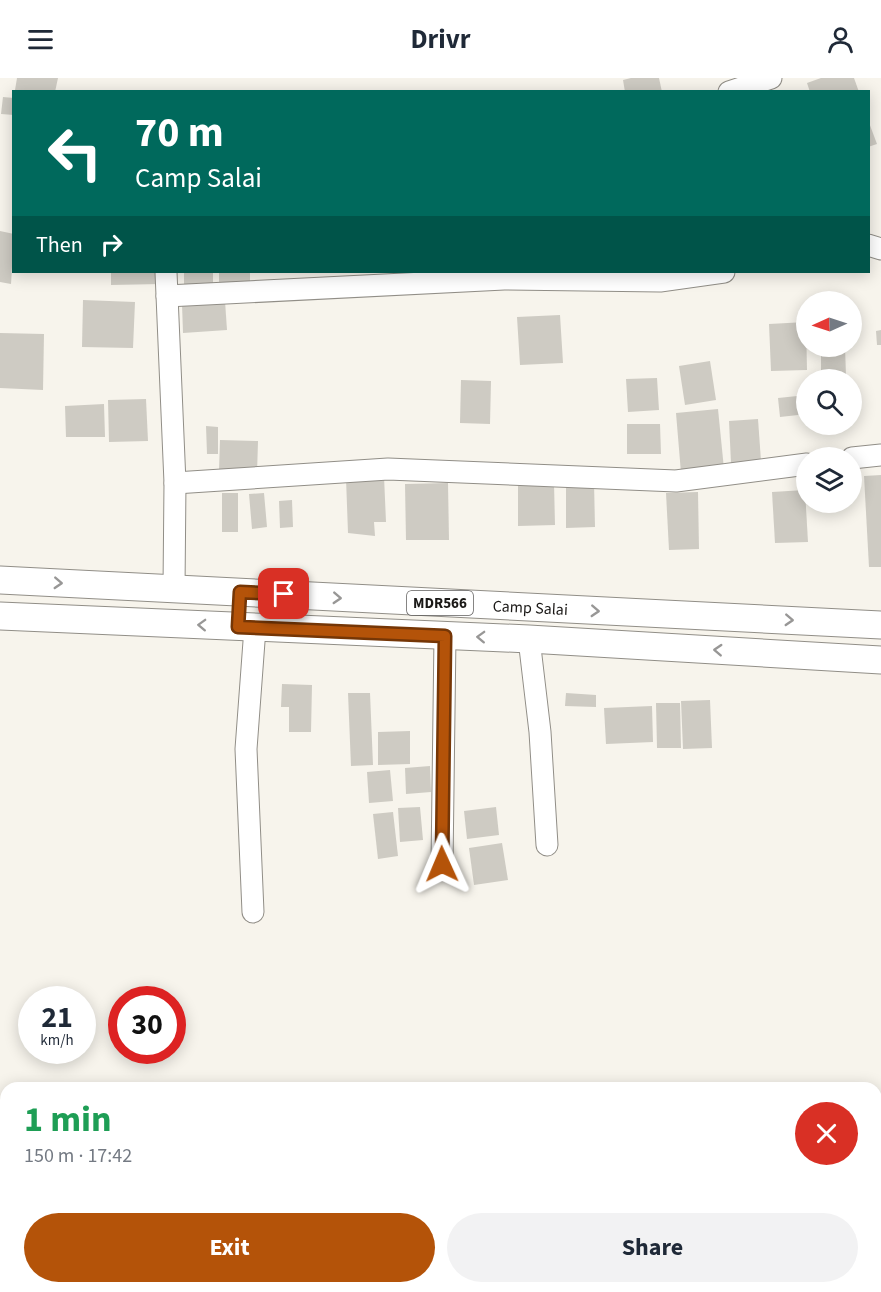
<!DOCTYPE html>
<html lang="en">
<head>
<meta charset="utf-8">
<style>
	:root { --surface:#fff; --page:#f2f2f3; --text:#1f2937; --muted:#747a83; --accent:#b45309 }
	body { margin:0; font-family:"Source Sans 3",sans-serif; background:var(--page); color:var(--text); height:100vh; display:flex; flex-direction:column; font-size:22px; white-space:nowrap }
	* { box-sizing:border-box; margin:0 }
	p { font-size:20px; color:var(--muted) }
	.icon { flex:none; width:33px; height:33px; fill:none; stroke:currentColor; stroke-width:2; stroke-linecap:round; stroke-linejoin:round }
	.map { position:relative; flex:1; overflow:hidden }
	.side { position:absolute; left:0px; top:1004px; width:882px; height:212px; display:flex; flex-direction:column; background:var(--surface); border-radius:18px 18px 0 0; box-shadow:0 3px 15px #0003 }
	.side>* { flex:none }
	.top-card { position:absolute; left:12px; top:12px; width:858px; height:183px; border-radius:0px; box-shadow:0 3px 15px #0003; background:#00695c; color:#fff; overflow:hidden }
	.needle { width:39px; rotate:267deg }
	.controls { position:absolute; left:796px; top:213px; display:grid; gap:12px }
	.controls a { display:grid; place-items:center; width:66px; height:66px; border-radius:50%; background:var(--surface); box-shadow:0 3px 15px #0003; font-size:30px }
	.speed { position:absolute; left:18px; top:908px; display:flex; gap:12px; font-size:30px; font-weight:700; text-align:center }
	.speed>* { display:grid; place-content:center; width:78px; height:78px; border-radius:50%; background:var(--surface); box-shadow:0 3px 15px #0003; line-height:1 }
	.speed small { font-size:15px; font-weight:400 }
	.speed .limit { border:9px solid #d22; background:#fff; color:#111 }
	.pin { position:absolute; display:grid; place-items:center; width:51px; height:51px; color:#fff; margin:-26px; border-radius:12px; box-shadow:0 3px 9px #0006 }
	.me { position:absolute; width:66px; margin:-33px; rotate:359deg; stroke-linejoin:round; filter:drop-shadow(0 0 4px #0008) }
	.turn { display:flex; align-items:center; gap:21px; height:126px; padding:0 24px; font-size:27px }
	.turn .icon { width:78px; height:78px; stroke-width:2.5 }
	.turn b { display:block; font-size:42px; line-height:51px }
	.then { display:flex; align-items:center; height:57px; padding:0 24px; background:#0003; gap:12px; font-size:22px }
	.round { display:grid; place-items:center; flex:none; width:63px; height:63px; border-radius:32px; background:var(--page) }
	.overview { display:flex; align-items:center; justify-content:space-between; height:102px; padding:0 24px }
	h1 { font-size:36px; font-weight:700; line-height:45px; color:#1e9e55 }
	.button { display:flex; gap:12px; margin-top:auto; padding:12px 24px }
	.button a { flex:1; height:69px; border-radius:36px; background:var(--accent); color:#fff; font-size:24px; font-weight:700; line-height:69px; text-align:center }
	.button a+a { background:var(--page); color:var(--text) }
	header { display:flex; justify-content:space-between; align-items:center; height:78px; padding:0 24px; background:var(--surface); font-size:27px; font-weight:700 }
	.map>svg:first-child { display:block }
	.building { fill:#cecbc3 }
	.lines { fill:none; stroke-linecap:round; stroke-linejoin:round }
	.minor-casing { stroke:#918e87; stroke-width:23 }
	.major-casing { stroke:#918e87; stroke-width:29 }
	.minor { stroke:#fff; stroke-width:21 }
	.major { stroke:#fff; stroke-width:27 }
	.oneway { stroke:#989796 }
	.route-casing { stroke:#753606; stroke-width:15 }
	.route { stroke:#b45309; stroke-width:10 }
	.labels { text-anchor:middle; stroke-width:6; stroke-linejoin:round; paint-order:stroke }
	.shield { fill:#fff; stroke:#5f5d5c; stroke-width:1.5 }
	.shield-label { font-size:15px; font-weight:bold; fill:#1a1816 }
	.street-label { font-size:16px; fill:#1a1816; stroke:#fff }
</style>
</head>
<body>
<header><svg class="icon" aria-label="menu" viewBox="0 0 24 24"><path d="M4 6h16M4 12h16M4 18h16"/></svg>Drivr<svg class="icon" aria-label="person" viewBox="0 0 24 24"><circle cx="12" cy="8" r="4"/><path d="M4 21q1-7 8-7t8 7"/></svg></header>
<div class="map">
<svg width="881" height="1214" viewBox="0 0 881 1214">
	<rect width="100%" height="100%" fill="#f7f4ec"/>
	<g class="building">
		<polygon points="17,0 58,0 55,14 15,12"/>
		<polygon points="631,0 659,0 662,14 625,14 623,2"/>
		<polygon points="821,0 854,0 859,14 810,14 807,5"/>
		<polygon points="3,19 14,20 14,37 1,36"/>
		<polygon points="868,42 877,66 868,69"/>
		<polygon points="0,153 14,156 11,206 0,204"/>
		<polygon points="111,194 160,194 160,206 111,207"/>
		<rect x="184" y="194" width="29" height="19"/>
		<rect x="219" y="194" width="31" height="16"/>
		<polygon points="83,222 135,224 133,270 82,269"/>
		<polygon points="225,223 227,252 183,255 182,226"/>
		<polygon points="560,237 563,285 520,287 517,239"/>
		<polygon points="806,244 807,292 771,293 769,246"/>
		<polygon points="881,252 881,267 877,267 876,253"/>
		<polygon points="0,255 44,256 43,312 0,310"/>
		<polygon points="821,268 845,268 846,298 821,299"/>
		<polygon points="710,283 716,322 685,327 679,288"/>
		<polygon points="657,300 659,332 628,334 626,301"/>
		<polygon points="461,302 491,303 490,346 460,345"/>
		<polygon points="807,317 807,336 780,339 778,320"/>
		<polygon points="146,321 148,363 109,364 108,322"/>
		<polygon points="104,326 105,359 66,359 65,328"/>
		<polygon points="718,331 724,391 681,395 676,335"/>
		<polygon points="758,341 761,383 731,385 729,343"/>
		<polygon points="627,346 660,346 661,376 627,376"/>
		<polygon points="206,348 218,349 218,376 207,376"/>
		<polygon points="220,362 258,363 257,395 219,393"/>
		<polygon points="881,397 881,489 869,489 864,398"/>
		<polygon points="384,398 386,444 374,444 375,458 348,455 346,400"/>
		<polygon points="594,404 595,449 566,450 566,405"/>
		<polygon points="448,405 449,462 406,462 405,406"/>
		<polygon points="518,405 554,405 555,447 518,448"/>
		<polygon points="805,412 808,464 775,465 772,414"/>
		<polygon points="698,414 699,471 669,472 666,415"/>
		<rect x="222" y="415" width="16" height="39"/>
		<polygon points="264,415 267,449 252,451 249,416"/>
		<polygon points="292,422 293,449 280,450 279,423"/>
		<polygon points="282,606 312,607 311,654 289,654 289,629 281,629"/>
		<polygon points="348,615 370,615 373,687 351,688"/>
		<polygon points="566,615 596,617 596,629 565,628"/>
		<polygon points="710,622 712,670 683,671 681,623"/>
		<polygon points="656,625 680,625 681,670 657,670"/>
		<polygon points="652,628 653,664 606,666 604,630"/>
		<polygon points="410,653 410,686 378,687 378,654"/>
		<polygon points="430,688 431,714 406,716 405,690"/>
		<polygon points="390,692 393,723 369,725 367,694"/>
		<polygon points="420,729 423,762 400,764 398,730"/>
		<polygon points="496,729 499,757 467,761 464,733"/>
		<polygon points="393,734 398,778 378,781 373,736"/>
		<polygon points="502,765 508,802 474,807 469,770"/>
	</g>
	<g class="lines">
		<g class="minor-casing">
			<g id="minor">
				<polyline points="729,14 771,0"/>
				<polyline points="868,167 881,171"/>
				<polyline points="166,194 175,405 174,510"/>
				<polyline points="167,218 504,201 660,203 724,194"/>
				<polyline points="852,380 881,377"/>
				<polyline points="175,405 388,391 676,403 807,386"/>
				<polyline points="529,561 540,654 547,767"/>
				<polyline points="442,786 445,558"/>
				<polyline points="253,834 246,671 255,550"/>
				<polyline points="826,1209 827,1214"/>
			</g>
		</g>
		<g class="major-casing">
			<g id="major">
				<path id="s1" d="M0,502L881,547"/>
				<polyline points="0,538 529,561 881,582"/>
			</g>
		</g>
		<use href="#minor" class="minor"/>
		<use href="#major" class="major"/>
	</g>
	<defs><path id="oneway-chevron" d="M-2-3.5L2.5 0L-2 3.5" fill="none" stroke-width="1.6" stroke-linecap="round" stroke-linejoin="round" transform="scale(1.5)"/></defs>
	<g class="oneway">
		<use href="#oneway-chevron" transform="translate(58 505) rotate(3)"/>
		<use href="#oneway-chevron" transform="translate(337 520) rotate(3)"/>
		<use href="#oneway-chevron" transform="translate(595 533) rotate(3)"/>
		<use href="#oneway-chevron" transform="translate(789 542) rotate(3)"/>
		<use href="#oneway-chevron" transform="translate(202 547) rotate(-178)"/>
		<use href="#oneway-chevron" transform="translate(481 559) rotate(-178)"/>
		<use href="#oneway-chevron" transform="translate(718 572) rotate(-177)"/>
	</g>
	<g class="lines">
		<g class="route-casing">
			<polyline id="route" points="284,516 240,514 238,549 445,558 442,786"/>
		</g>
		<use href="#route" class="route"/>
	</g>
	<g class="labels">
		<rect class="shield" x="407" y="513" width="66" height="24" rx="4.5"/>
		<g class="shield-label">
			<text x="440" y="530">MDR566</text>
		</g>
		<g class="street-label">
			<text dy="6" stroke="none"><textPath href="#s1" startOffset="531">Camp Salai</textPath></text>
		</g>
	</g>
</svg>
<div class="controls">
<a><svg class="needle" viewBox="-14 -14 28 28"><path d="M0-13l5 13h-10z" fill="#e53935"/><path d="M0 13l5-13h-10z" fill="#747a83"/></svg></a>
<a><svg class="icon" aria-label="search" viewBox="0 0 24 24"><circle cx="10" cy="10" r="6"/><path d="M15 15l6 6"/></svg></a>
<a><svg class="icon" aria-label="layers" viewBox="0 0 24 24"><path d="M12 4l9 5-9 5-9-5zM3 14l9 5 9-5"/></svg></a>
</div>
<div class="speed"><div>21<small>km/h</small></div><div class="limit">30</div></div>
<div class="pin" style="left:284px;top:516px;background:#d93025"><svg class="icon" aria-label="arrive" viewBox="0 0 24 24"><path d="M6 21V4h12l-3 4 3 4H6"/></svg></div>
<svg class="me" style="left:442px;top:786px" viewBox="-20 -20 40 40"><path d="M0-17L14 15 0 8-14 15z" fill="#b45309" stroke="#fff" stroke-width="4"/></svg>
<div class="top-card">
<div class="turn"><svg class="icon" aria-label="left" viewBox="0 0 24 24"><path d="M17 20v-9H6M10 6l-5 5 5 5"/></svg><div><b>70 m</b>Camp Salai</div></div>
<div class="then">Then<svg class="icon" aria-label="right" viewBox="0 0 24 24"><path d="M7 20v-9h11M14 6l5 5-5 5"/></svg></div>
</div>
<section class="side">
<div class="overview"><div><h1>1 min</h1><p>150 m · 17:42</p></div><a class="round" style="background:#d93025;color:#fff"><svg class="icon" aria-label="close" viewBox="0 0 24 24"><path d="M6 6l12 12M18 6L6 18"/></svg></a></div>
<div class="button"><a>Exit</a><a>Share</a></div>
</section>
</div>
</body>
</html>
